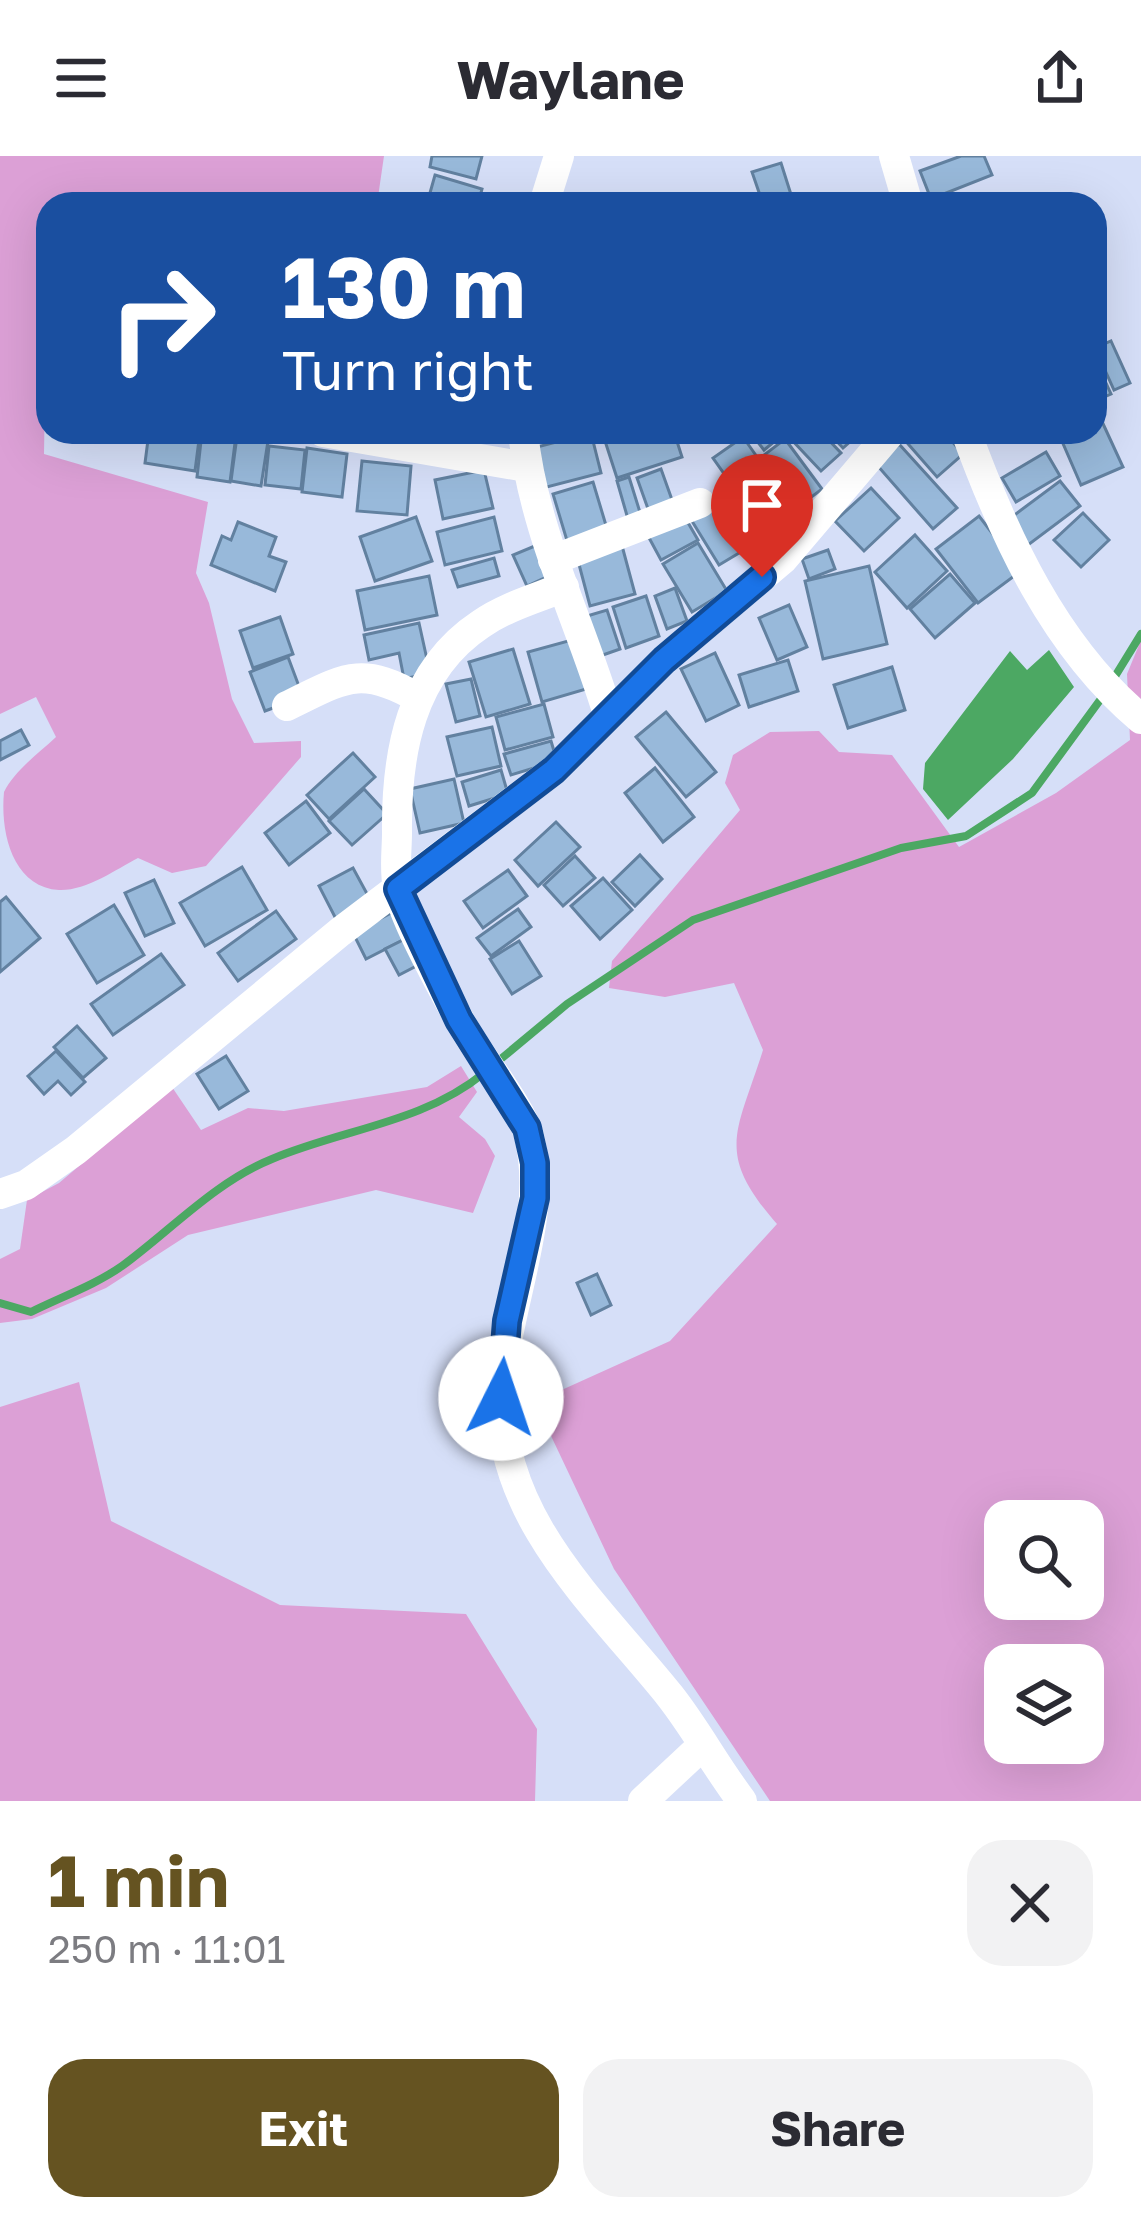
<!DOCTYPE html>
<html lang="en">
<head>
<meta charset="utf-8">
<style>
	:root { --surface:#fff; --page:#f2f2f3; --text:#2b2b33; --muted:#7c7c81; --accent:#655321 }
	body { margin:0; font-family:"Golos Text",sans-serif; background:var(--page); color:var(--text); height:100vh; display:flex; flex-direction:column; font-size:45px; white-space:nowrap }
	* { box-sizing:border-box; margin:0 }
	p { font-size:39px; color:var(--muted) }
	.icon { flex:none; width:66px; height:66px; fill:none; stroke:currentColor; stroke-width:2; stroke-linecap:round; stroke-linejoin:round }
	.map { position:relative; height:1645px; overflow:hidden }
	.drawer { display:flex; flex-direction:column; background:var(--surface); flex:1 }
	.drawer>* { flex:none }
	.guide { position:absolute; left:36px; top:36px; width:1071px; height:252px; border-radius:36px; box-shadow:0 12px 48px #0002; background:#1a4fa0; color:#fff; overflow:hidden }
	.tools { position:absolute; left:984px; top:1344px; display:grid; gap:24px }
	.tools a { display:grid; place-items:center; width:120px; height:120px; border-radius:24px; background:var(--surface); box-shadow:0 12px 48px #0002; font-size:60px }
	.pin { position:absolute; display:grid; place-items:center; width:102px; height:102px; color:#fff; margin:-123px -51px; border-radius:50% 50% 50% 0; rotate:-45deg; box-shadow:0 0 12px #0007 }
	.pin .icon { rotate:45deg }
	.me { position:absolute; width:132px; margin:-66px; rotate:4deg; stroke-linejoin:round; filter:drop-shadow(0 0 9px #0008) }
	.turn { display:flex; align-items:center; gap:42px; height:252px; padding:0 48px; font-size:54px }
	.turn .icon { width:156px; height:156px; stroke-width:2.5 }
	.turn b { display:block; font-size:84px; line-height:102px }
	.round { display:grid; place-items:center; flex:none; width:126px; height:126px; border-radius:36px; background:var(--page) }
	.summary { display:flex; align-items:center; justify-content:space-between; height:204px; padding:0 48px }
	h1 { font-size:72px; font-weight:700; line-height:90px; color:var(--accent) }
	.cta { display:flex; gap:24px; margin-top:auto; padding:24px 48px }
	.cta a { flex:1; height:138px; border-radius:36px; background:var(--accent); color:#fff; font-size:48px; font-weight:700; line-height:138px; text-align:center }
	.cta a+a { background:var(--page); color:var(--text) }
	header { display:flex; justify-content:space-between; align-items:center; height:156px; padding:0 48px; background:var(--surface); font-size:54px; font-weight:700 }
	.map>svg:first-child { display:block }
	.green { fill:#dca0d6; fill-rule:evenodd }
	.water { fill:#4ca863 }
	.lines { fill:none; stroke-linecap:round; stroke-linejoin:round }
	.stream { stroke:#4ca863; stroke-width:8 }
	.building { fill:#98b9da; stroke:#6281a0; stroke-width:3 }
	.street { stroke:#fff; stroke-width:30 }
	.route-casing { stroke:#114b97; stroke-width:30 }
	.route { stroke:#1a73e8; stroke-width:21 }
</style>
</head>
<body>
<header><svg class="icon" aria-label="menu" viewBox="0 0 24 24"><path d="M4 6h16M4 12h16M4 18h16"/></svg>Waylane<svg class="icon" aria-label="share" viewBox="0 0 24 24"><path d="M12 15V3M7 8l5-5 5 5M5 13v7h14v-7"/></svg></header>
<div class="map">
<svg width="1141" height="1645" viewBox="0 0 1141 1645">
	<rect width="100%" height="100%" fill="#d6dff8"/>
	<g class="green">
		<path d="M0,0H384L377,48H48L44,298L208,346L196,417L209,447L232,543L254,587L301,585V601L206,710L172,717L138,702C115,714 86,735 59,734C13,731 0,677 4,636C15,614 38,598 56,581L36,541L0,558Z"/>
		<path d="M1141,484V1645H770L614,1413L535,1246L670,1185L777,1068C714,996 737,977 763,894L734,827L665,841L609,832L612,805L740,654L725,627L733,599L770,576L819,575L839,596L892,599L959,691L1056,637L1130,584L1127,518ZM1005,1365H1083V1443H1005ZM1005,1509H1083V1587H1005Z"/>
		<polygon points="461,910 477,936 459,961 485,983 495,1000 473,1057 376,1034 188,1079 106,1132 32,1163 0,1167 0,1103 20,1093 27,1044 59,1027 172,931 201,974 248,952 284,955 427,931"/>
		<polygon points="79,1226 111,1365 280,1449 466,1458 537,1573 535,1645 0,1645 0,1251"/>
	</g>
	<polygon class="water" points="1049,494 1074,531 1013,603 948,664 923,633 925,607 1010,495 1027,514"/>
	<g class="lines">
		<g class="stream">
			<polyline points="1114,522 1141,478"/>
			<polyline points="496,907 567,848 693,764 901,692 966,680 1032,637 1103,540"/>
			<path d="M0,1147L31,1156C61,1141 95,1129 122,1110C170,1075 215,1026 272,1003C343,973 423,967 484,917"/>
		</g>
	</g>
	<g class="building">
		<polygon points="432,0 482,0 476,23 430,11"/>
		<polygon points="961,0 984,0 992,19 931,43 920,15"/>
		<polygon points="781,7 794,48 763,48 752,16"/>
		<polygon points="435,19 482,33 478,48 428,44"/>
		<polygon points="1111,185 1130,227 1114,234 1095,192"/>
		<polygon points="1095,203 1111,238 1095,245"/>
		<polygon points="1099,259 1123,311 1081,329 1058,276 1095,276"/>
		<polygon points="149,276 200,276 195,315 145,307"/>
		<polygon points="202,276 236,279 230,326 197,321"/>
		<polygon points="632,276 674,276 682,301 617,322 605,285"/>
		<polygon points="750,276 784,276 785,277 764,294"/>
		<polygon points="794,276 821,276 841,297 821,315 789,281"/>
		<polygon points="828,276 861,276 843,292"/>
		<polygon points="909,276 944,276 963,298 937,321 902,281"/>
		<polygon points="591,277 601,317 543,332 533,292"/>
		<polygon points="237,280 268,285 261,330 231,325"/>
		<polygon points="743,281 767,315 737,336 713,302"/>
		<polygon points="785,283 822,333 801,349 764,299"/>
		<polygon points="899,288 957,352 933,373 876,308"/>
		<polygon points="269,290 305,294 301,333 265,329"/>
		<polygon points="307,292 347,298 342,341 302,336"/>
		<polygon points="1046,296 1060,320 1016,346 1002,322"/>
		<polygon points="362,305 411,310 407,359 357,355"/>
		<polygon points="661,313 676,355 652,364 637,322"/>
		<polygon points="484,314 493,352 443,363 435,324"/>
		<polygon points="773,316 796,349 779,361 756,327"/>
		<polygon points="629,321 643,366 630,370 617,325"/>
		<polygon points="1060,325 1080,350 1024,392 1005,366"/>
		<polygon points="593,326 608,376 568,388 553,338"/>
		<polygon points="752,330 776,366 753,381 729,345"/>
		<polygon points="871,332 899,362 864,395 835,365"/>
		<polygon points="716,339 749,391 719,409 687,357"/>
		<polygon points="1083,357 1109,384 1081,411 1054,384"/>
		<polygon points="683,358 698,384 661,404 647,378"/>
		<polygon points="979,360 1021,415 978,447 936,393"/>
		<polygon points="416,361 432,405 375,425 360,381"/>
		<polygon points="494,361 502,395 445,409 437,376"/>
		<polygon points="238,366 276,381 269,400 286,406 275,435 211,409 222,380 231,384"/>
		<polygon points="915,379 947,415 907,452 875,416"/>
		<polygon points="621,386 635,438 590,450 576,397"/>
		<polygon points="542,387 555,417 527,430 513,399"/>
		<polygon points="698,387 727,435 692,456 663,408"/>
		<polygon points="828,394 835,413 809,423 802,403"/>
		<polygon points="494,402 499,420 458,431 452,414"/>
		<polygon points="869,410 887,488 823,503 805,425"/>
		<polygon points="950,418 975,447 935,482 910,453"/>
		<polygon points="429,420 437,459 365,474 357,435"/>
		<polygon points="675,432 687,465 667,473 655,440"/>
		<polygon points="646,440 659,480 626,492 613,451"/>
		<polygon points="789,449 807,491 777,504 759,462"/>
		<polygon points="607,454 620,493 600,500 587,460"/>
		<polygon points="280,461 293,498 253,512 240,475"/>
		<polygon points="419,467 430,517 404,523 399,497 369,504 364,479"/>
		<polygon points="579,482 593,531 542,546 528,496"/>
		<polygon points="513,493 530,548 486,561 469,506"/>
		<polygon points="715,497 739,549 706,565 681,513"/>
		<polygon points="288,501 303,541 265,555 250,516"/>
		<polygon points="788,504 798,535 749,551 739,519"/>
		<polygon points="892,511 905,554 848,572 834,529"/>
		<polygon points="471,523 480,560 456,566 446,528"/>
		<polygon points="544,548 553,581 505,594 496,561"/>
		<polygon points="666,556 716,616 686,641 636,581"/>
		<polygon points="492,571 501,610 457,620 447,581"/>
		<polygon points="21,574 29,589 0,604 0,585"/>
		<polygon points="551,585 557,605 511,619 504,598"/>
		<polygon points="353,597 375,621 329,663 307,639"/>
		<polygon points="655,612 694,661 663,686 625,637"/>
		<polygon points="501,614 508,638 469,650 462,626"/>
		<polygon points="454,623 464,667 420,677 410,633"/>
		<polygon points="364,633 387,658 352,689 329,665"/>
		<polygon points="306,645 330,677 289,709 265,677"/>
		<polygon points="556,666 580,691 538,730 515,704"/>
		<polygon points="640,699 662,723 635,750 612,726"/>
		<polygon points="575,700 595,722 563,750 544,729"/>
		<polygon points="242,711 267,754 205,790 180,747"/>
		<polygon points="353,712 371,745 336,763 319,730"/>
		<polygon points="508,714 527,740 483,772 464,745"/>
		<polygon points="603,722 632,754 600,783 571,750"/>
		<polygon points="154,724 174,767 145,780 125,737"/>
		<polygon points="6,741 40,782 0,816 0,746"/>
		<polygon points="114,749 144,799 97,827 67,778"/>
		<polygon points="518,753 531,771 491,800 477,782"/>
		<polygon points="276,755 296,783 238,825 218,797"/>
		<polygon points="395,755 409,781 366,803 353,777"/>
		<polygon points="409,781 422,807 399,819 385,793"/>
		<polygon points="519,785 541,820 512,838 490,803"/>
		<polygon points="161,798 184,829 113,879 91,848"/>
		<polygon points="77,870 106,902 83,922 54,891"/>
		<polygon points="56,895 85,926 71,939 58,925 44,938 28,920"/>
		<polygon points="226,900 248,935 219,953 197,918"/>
		<polygon points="597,1118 611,1149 591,1159 577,1127"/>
	</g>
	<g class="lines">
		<g class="street">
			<polyline points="894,0 908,48"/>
			<polyline points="544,48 559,0"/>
			<polyline points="323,276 526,311"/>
			<path d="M523,276C533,374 580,465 608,558"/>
			<path d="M966,276C1004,380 1054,490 1141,563"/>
			<polyline points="553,404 700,347"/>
			<path d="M564,431C537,442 505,451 481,468C410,515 396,598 397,677C397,694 394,715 398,732C404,764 442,831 459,863C475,895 522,951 529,980C550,1064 503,1153 501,1239C499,1364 597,1449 670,1540C696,1573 716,1611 742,1645"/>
			<path d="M287,550C343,523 360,508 418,542"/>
			<polyline points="0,1038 26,1029 76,994 340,776 554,614 664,504 783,403 891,276"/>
			<polyline points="643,1645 703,1589"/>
		</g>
	</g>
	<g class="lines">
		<g class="route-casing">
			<polyline id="route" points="501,1242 507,1165 535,1042 535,1007 527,972 459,864 398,733 554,614 664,504 762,421"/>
		</g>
		<use href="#route" class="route"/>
	</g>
</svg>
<div class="tools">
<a><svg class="icon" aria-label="search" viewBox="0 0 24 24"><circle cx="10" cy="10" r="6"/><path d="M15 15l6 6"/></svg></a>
<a><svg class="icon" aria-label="layers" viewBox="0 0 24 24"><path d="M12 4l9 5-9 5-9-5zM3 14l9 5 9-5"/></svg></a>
</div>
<div class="pin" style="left:762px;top:421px;background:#d93025"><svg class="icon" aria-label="arrive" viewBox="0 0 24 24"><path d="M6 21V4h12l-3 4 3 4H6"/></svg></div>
<svg class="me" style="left:501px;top:1242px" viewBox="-20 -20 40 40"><circle r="19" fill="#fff"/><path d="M0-13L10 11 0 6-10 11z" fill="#1a73e8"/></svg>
<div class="guide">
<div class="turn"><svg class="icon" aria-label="right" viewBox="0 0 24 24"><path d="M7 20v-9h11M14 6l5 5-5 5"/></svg><div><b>130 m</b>Turn right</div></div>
</div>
</div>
<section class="drawer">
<div class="summary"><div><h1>1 min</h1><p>250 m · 11:01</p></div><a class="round"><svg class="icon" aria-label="close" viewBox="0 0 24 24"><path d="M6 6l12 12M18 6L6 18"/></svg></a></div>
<div class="cta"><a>Exit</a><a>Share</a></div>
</section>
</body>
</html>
